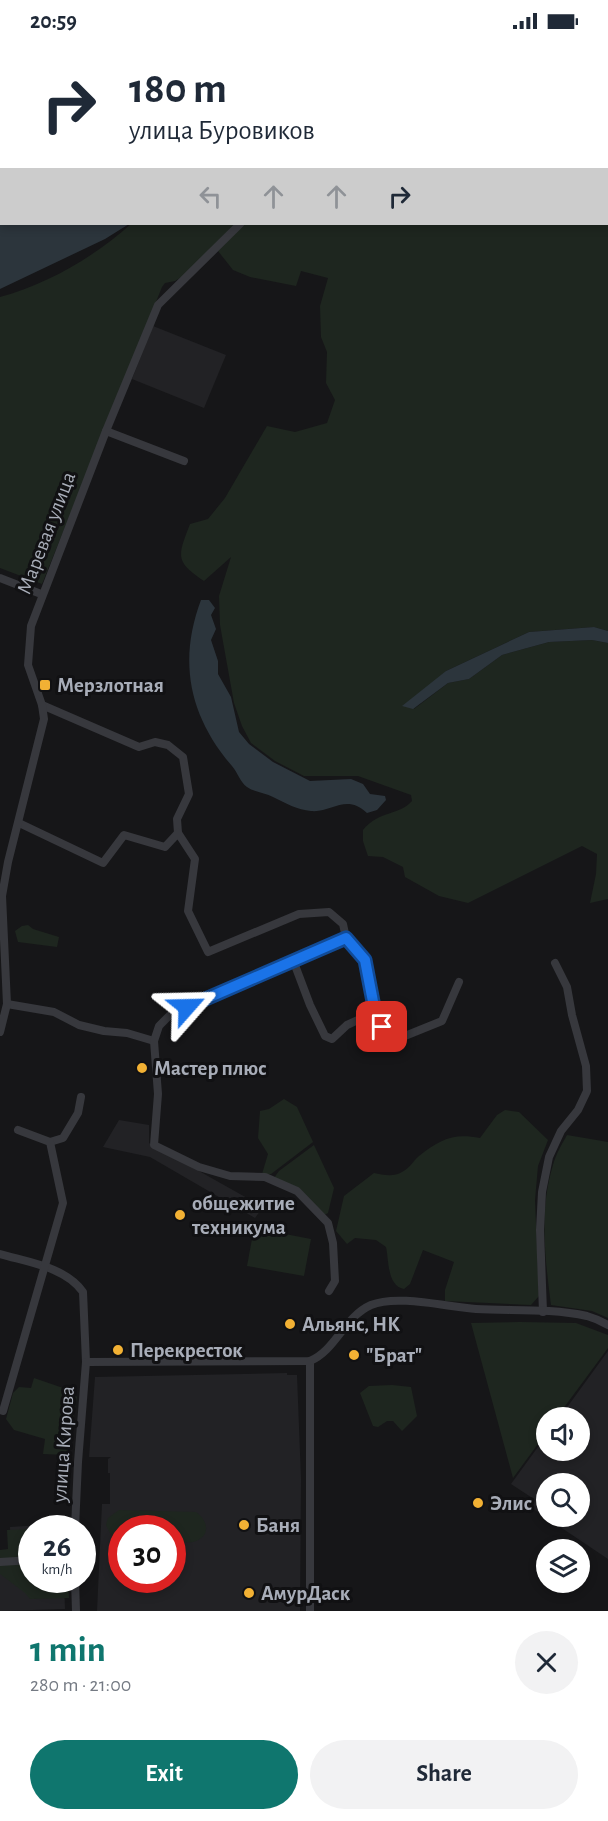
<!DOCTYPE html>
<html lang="en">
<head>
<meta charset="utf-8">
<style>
	:root { --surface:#fff; --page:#f2f2f3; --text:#1f2937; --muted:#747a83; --accent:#0f766e }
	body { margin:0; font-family:"Alegreya Sans",sans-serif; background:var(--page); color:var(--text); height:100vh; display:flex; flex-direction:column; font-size:22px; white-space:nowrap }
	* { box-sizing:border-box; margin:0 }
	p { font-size:20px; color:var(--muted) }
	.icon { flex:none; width:33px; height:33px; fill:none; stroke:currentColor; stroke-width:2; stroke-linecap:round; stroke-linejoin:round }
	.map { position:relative; height:1569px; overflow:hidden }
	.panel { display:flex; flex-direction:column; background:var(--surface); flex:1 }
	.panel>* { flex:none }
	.banner { position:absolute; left:0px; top:0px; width:609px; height:183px; box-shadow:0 3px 9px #0003; background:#fff; color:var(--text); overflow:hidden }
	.tools { position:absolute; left:536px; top:1365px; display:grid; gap:12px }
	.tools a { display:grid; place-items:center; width:54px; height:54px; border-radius:50%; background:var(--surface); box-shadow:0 3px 9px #0003; font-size:30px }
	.speed { position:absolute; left:18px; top:1473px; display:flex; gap:12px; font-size:30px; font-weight:700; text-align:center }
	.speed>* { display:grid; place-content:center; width:78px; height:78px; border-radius:50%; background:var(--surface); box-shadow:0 3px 9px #0003; line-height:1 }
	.speed small { font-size:15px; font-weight:400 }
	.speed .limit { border:9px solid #d22; background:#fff; color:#111 }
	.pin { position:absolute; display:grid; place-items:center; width:51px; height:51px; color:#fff; margin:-26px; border-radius:12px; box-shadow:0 3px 9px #0006 }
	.me { position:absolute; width:66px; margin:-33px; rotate:65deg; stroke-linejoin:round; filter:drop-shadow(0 0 4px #0008) }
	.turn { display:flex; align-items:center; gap:21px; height:126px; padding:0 30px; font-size:27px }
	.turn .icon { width:78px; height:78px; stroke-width:2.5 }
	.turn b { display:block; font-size:42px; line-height:51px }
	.lanes { display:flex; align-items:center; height:57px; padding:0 30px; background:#0003; justify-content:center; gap:30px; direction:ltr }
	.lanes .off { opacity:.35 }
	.round { display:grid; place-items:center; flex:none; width:63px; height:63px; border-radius:32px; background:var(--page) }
	.overview { display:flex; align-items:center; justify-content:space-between; height:102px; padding:0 30px }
	h1 { font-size:36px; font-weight:700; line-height:45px; color:var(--accent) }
	.cta { display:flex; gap:12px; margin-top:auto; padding:12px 30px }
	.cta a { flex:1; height:69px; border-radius:36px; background:var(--accent); color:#fff; font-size:24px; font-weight:700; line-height:69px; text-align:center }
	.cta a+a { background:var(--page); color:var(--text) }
	.status { display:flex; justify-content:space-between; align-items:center; height:42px; padding:0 30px; background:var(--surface); direction:ltr }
	.status svg { height:16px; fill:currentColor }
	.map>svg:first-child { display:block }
	.built { fill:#222225; fill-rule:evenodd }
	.green { fill:#1e261f }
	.water { fill:#2c353c }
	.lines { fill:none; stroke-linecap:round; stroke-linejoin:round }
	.minor { stroke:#37383d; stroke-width:8 }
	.route-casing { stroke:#114b97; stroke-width:15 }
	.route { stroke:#1a73e8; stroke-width:10 }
	.poi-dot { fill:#f2b134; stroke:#111113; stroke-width:2 }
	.labels { text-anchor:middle; stroke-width:6; stroke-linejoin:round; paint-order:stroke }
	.street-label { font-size:21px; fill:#a8adb8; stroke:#111113 }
	.poi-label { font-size:21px; font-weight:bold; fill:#a8adb8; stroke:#111113; text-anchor:start }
</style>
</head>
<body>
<div class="status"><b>20:59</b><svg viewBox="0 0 49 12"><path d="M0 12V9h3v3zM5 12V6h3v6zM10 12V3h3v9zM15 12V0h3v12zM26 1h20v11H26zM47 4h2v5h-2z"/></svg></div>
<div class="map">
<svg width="608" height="1569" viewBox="0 0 608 1569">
	<rect width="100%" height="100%" fill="#161618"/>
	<g class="built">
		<polygon points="153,284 226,313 204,366 132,337"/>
		<polygon points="119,1078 149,1083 149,1101 263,1165 255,1176 150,1115 103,1105"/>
		<path d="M608,1309V1517L529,1464L534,1457L511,1442L546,1394V1408H579V1376L560,1375ZM546,1442H579V1474H546Z"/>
		<path d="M287,1331V1333H297L301,1437L300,1569H97L102,1462H110V1431H108V1417L111,1415H89L95,1335ZM122,1486H172V1538H122Z"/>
		<polygon points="57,1482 58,1486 32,1486 32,1538 64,1538 65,1567 0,1569 0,1511 11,1510 10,1485"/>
	</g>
	<g class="green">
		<path d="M608,80V589L594,585L529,590L446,629L414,667L448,641L469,637L502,613L549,600L592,598L608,601V857L590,861L596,832L597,812L582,804L468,861L439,854L405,835L403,825L383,815L368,814L363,799V788C379,768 399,774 412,759L411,753L358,734H304L275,719L251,701L242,684L234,661L220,583L219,554L231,515L204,539C174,519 178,514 190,482L208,477L225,456L267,384L295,390L327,381L335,358L326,341L327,310L321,295L320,264L328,236L301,229L296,244L250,235L233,228L218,209L244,182H608Z"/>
		<path d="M131,182H236L183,234L175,239L165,241L162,245L42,542L0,526V255C48,242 94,215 131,182Z"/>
		<polygon points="28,883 33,887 59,895 57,905 18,900 15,889 22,884"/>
		<polygon points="284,1057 297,1065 313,1100 271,1132 262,1132 268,1112 258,1096 260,1069 269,1067"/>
		<path d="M505,1068L519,1070L548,1098L538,1124L535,1158L539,1254L531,1263L445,1259V1248L454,1220L423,1208L410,1242L404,1247C387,1244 389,1218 386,1205L376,1198L355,1196L347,1202L336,1189L344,1154L374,1131C383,1133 394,1135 402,1130C409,1127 414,1118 419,1114C441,1097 453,1091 480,1096L497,1073Z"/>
		<path d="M567,1093L608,1100V1276L592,1269L551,1263C545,1217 539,1168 553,1123C556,1112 562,1102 567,1093Z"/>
		<polygon points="314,1103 334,1146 328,1171 324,1173 294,1144 274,1136 279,1129"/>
		<polygon points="254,1186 311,1197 304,1234 247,1224"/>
		<polygon points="520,1280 576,1281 608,1293 608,1306 557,1375 546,1376 546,1391 513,1436 471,1281"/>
		<polygon points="34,1336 69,1348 77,1355 67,1413 43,1412 45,1397 14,1388 6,1377 13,1351 19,1345 31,1346"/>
		<polygon points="392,1343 411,1345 417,1374 402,1389 393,1379 387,1379 378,1385 373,1384 360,1351 369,1344"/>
		<path d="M119,1468L196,1470C209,1479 211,1495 193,1500C187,1501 179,1499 173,1499L172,1486H122L121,1497L111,1493L106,1483L108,1476Z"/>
		<polygon points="31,1487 31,1516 0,1518 0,1508 8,1507 7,1488"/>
		<polygon points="31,1521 32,1538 68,1538 69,1556 30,1557 25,1551 0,1532 0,1523"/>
	</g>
	<g class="water">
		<polygon points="0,0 574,0 576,1 2,2 2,182 129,182 105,197 0,247"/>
		<path d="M201,558H209L215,566L211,573L216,587L211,598L218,619V632L231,655L239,690L249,702L273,720L310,739L351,737L363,742L370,752L385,754L386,758L377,768L367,771C346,751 332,771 311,769C298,768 285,761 273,755C265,751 254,750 247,745C240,740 238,731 232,724C189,674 178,619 201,558Z"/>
		<polygon points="594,585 608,589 608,601 592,598 549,600 502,613 469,637 448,641 413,667 402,664 446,629 529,590"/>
	</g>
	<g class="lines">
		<g class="minor">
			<polyline points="106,389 184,419"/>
			<polyline points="0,536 41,552"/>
			<polyline points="42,663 139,705 155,700 168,703 183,715 189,752 177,777 178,791"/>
			<polyline points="19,781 103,821 124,793 165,805 178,791 195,817 188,869 208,910 299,872 329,870 343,882 346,896"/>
			<polyline points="293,918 310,963 325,994 332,997 347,983 375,970"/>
			<polyline points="7,962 54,970 79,983 104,989 127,991 154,999"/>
			<polyline points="0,990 7,962 2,854 8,820 44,677 42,663 28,623 31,584 106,389 158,263 240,182"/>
			<polyline points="50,1100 63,1096 78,1071 81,1055"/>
			<path d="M0,1212C27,1220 66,1225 83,1250L86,1320L78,1420L75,1486"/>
			<polyline points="329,1249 335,1239 333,1201 328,1181 297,1149 265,1135 230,1134 199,1125 154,1103 158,1052 154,999 159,984 169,974 346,896 365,918 375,970 390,1000 442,979 459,940"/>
			<polyline points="543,1270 540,1188 542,1150 549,1115 561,1089 578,1068 587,1049 586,1024 572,973 567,945 555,921"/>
			<polyline points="310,1319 310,1569"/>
			<path d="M86,1320L310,1319C336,1308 344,1275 371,1263C397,1252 447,1265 476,1267C512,1269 551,1266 587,1274C594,1276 601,1279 608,1283"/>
			<polyline points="3,1369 63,1161 50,1100 18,1088"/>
			<polyline points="0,1520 32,1518"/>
			<polyline points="75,1538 76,1569"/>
		</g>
	</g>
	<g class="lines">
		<g class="route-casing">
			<polyline id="route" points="187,965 346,896 365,918 375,970 382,985"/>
		</g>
		<use href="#route" class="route"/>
	</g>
	<g class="poi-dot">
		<rect x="39" y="637" width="12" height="12" rx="3"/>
		<circle cx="142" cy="1026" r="6"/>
		<circle cx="180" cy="1173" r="6"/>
		<circle cx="290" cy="1282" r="6"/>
		<circle cx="118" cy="1308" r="6"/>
		<circle cx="354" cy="1313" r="6"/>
		<circle cx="478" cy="1461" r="6"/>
		<circle cx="244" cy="1483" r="6"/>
		<circle cx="249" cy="1551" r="6"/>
	</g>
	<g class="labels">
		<g class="street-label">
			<text transform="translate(46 491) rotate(-69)" y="7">Маревая улица</text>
			<text transform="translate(63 1402) rotate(-86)" y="7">улица Кирова</text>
		</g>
		<g class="poi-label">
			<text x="57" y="650">Мерзлотная</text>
			<text x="154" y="1033">Мастер плюс</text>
			<text x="192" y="1168">общежитие<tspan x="192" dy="24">техникума</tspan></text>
			<text x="302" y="1289">Альянс, НК</text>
			<text x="130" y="1315">Перекресток</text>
			<text x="366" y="1320">"Брат"</text>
			<text x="490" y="1468">Элис</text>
			<text x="256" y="1490">Баня</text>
			<text x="261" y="1558">АмурДаск</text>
		</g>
	</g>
</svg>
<div class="tools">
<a><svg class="icon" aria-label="sound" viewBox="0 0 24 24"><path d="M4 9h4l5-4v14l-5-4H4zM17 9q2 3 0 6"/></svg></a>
<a><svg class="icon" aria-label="search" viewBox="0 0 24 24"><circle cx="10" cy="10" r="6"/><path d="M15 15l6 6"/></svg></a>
<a><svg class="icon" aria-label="layers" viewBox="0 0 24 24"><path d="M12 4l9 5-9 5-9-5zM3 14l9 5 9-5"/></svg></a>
</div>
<div class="speed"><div>26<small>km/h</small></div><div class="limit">30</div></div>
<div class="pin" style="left:382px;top:985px;background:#d93025"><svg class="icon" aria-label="arrive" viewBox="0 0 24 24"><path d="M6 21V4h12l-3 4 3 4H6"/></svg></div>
<svg class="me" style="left:187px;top:965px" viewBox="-20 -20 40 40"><path d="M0-17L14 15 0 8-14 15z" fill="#1a73e8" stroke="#fff" stroke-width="4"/></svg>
<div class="banner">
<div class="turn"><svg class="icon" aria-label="right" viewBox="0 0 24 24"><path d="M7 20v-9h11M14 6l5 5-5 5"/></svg><div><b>180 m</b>улица Буровиков</div></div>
<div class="lanes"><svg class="icon off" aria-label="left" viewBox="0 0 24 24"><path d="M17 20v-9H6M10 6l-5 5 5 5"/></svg><svg class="icon off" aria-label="ahead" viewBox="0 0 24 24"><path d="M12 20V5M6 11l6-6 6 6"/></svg><svg class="icon off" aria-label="ahead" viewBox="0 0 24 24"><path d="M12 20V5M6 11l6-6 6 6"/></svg><svg class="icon" aria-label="right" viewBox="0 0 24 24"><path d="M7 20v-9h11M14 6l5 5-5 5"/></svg></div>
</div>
</div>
<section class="panel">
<div class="overview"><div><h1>1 min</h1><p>280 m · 21:00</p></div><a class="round"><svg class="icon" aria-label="close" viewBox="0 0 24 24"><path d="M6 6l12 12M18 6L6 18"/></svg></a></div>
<div class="cta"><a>Exit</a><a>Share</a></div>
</section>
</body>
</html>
